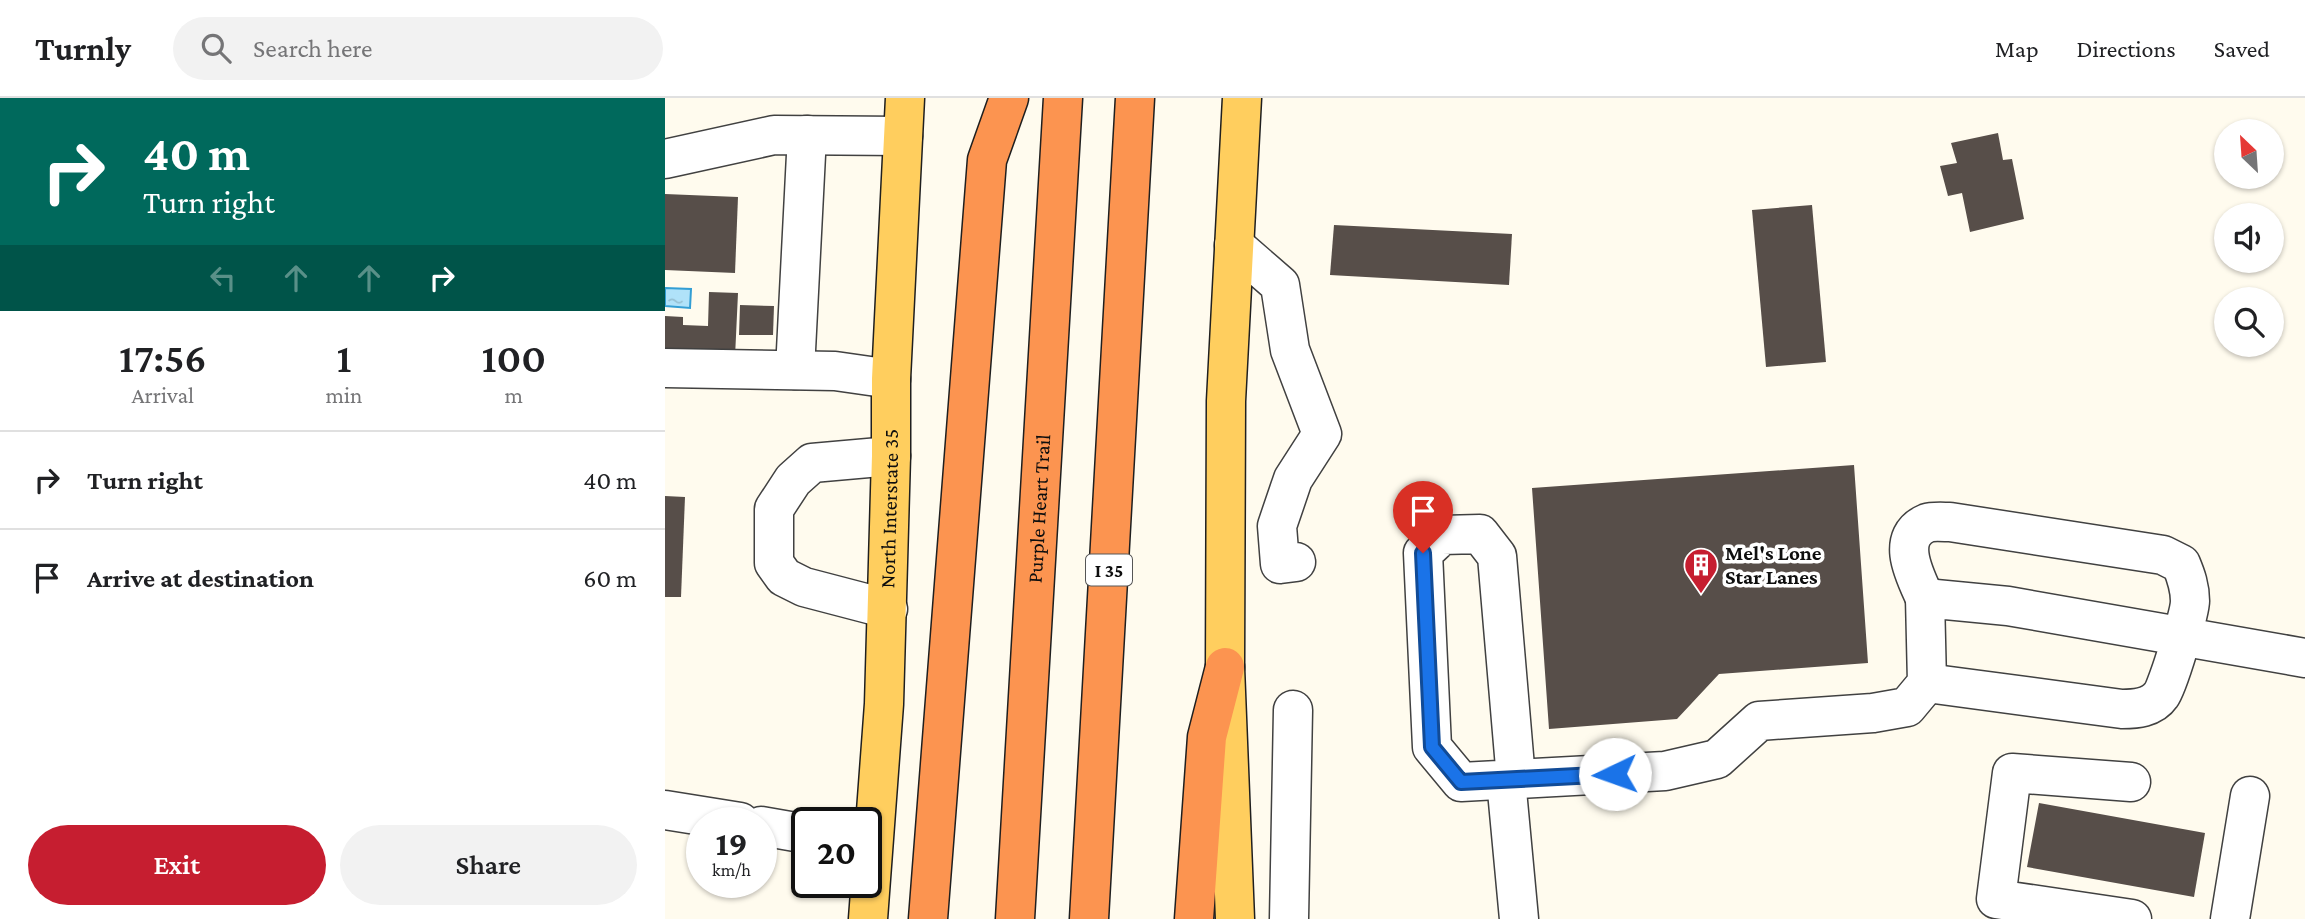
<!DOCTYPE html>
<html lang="en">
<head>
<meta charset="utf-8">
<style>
	:root { --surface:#fff; --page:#f2f2f2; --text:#202124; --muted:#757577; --line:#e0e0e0; --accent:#c61e30 }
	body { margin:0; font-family:"Crimson Pro",serif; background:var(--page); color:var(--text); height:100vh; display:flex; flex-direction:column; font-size:26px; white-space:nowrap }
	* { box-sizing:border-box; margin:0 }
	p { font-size:23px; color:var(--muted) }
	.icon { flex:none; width:38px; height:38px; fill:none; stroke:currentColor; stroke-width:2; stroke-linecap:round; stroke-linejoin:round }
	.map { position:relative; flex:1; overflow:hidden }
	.details { display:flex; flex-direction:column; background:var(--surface); width:665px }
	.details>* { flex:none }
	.top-card { background:#00695c; color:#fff; overflow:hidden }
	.needle { width:46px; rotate:335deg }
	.fabs { position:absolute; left:1549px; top:21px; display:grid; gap:14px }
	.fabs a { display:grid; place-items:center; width:70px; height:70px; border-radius:50%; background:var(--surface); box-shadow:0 2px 5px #0004; font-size:35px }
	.speed { position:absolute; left:21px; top:709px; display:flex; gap:14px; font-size:35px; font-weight:700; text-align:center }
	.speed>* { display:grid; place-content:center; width:91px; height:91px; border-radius:50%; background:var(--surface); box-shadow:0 2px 5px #0004; line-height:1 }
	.speed small { font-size:18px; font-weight:400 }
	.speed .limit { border:4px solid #111; border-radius:10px; background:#fff; color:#111 }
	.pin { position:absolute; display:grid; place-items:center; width:60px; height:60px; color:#fff; margin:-72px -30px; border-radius:50% 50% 50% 0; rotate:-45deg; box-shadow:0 0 7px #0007 }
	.pin .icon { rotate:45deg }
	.me { position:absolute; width:77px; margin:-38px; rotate:267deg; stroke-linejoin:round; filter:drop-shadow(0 0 5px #0008) }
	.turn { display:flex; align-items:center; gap:24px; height:147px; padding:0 28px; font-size:32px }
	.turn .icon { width:91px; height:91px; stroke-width:2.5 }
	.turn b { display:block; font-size:49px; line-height:60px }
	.lanes { display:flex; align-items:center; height:66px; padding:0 28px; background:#0003; justify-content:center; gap:35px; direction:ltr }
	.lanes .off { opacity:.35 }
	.eta { display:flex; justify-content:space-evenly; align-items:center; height:119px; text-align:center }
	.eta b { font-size:42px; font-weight:600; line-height:49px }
	.primary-button { display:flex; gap:14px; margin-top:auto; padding:14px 28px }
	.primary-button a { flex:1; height:80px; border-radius:42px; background:var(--accent); color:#fff; font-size:28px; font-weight:600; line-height:80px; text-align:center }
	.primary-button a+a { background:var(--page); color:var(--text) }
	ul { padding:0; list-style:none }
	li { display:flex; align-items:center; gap:21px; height:98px; padding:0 28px; border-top:2px solid var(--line) }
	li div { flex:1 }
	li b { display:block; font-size:26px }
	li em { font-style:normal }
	header { display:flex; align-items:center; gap:42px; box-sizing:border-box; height:98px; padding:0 35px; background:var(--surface); border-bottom:2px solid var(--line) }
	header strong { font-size:33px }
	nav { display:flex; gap:38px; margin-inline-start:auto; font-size:24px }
	.search { width:490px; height:63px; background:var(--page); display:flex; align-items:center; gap:18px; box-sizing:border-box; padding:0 24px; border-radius:38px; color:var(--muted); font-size:26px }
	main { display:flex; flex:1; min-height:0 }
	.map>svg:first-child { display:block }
	.water { fill:url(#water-ripples); stroke:#339ed4; stroke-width:2 }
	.building { fill:#574e49 }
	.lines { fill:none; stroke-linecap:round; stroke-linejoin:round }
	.minor-casing { stroke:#414141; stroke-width:41 }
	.major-casing { stroke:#1f1f1f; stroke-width:41 }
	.highway-casing { stroke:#1f1f1f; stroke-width:41 }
	.minor { stroke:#fff; stroke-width:38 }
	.major { stroke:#ffce5e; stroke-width:38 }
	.highway { stroke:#fc9450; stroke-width:38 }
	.route-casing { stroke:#114b97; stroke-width:18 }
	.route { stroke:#1a73e8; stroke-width:12 }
	.labels { text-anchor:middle; stroke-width:7; stroke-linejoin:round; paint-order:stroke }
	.shield { fill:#fff; stroke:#565656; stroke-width:2 }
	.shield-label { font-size:19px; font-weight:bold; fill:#0e0e0e }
	.street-label { font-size:21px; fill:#0e0e0e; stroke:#fff }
	.poi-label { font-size:21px; font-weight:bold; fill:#0e0e0e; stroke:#fff; text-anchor:start }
</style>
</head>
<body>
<header>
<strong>Turnly</strong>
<div class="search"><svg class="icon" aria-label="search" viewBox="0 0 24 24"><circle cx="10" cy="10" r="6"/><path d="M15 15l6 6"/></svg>Search here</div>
<nav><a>Map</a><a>Directions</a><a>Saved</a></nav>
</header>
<main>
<section class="details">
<div class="top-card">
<div class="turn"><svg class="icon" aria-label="right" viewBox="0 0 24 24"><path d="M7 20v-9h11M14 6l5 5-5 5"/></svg><div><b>40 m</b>Turn right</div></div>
<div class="lanes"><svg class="icon off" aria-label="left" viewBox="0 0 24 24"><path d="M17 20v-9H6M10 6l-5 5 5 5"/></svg><svg class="icon off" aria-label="ahead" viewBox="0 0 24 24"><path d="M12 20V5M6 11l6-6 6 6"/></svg><svg class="icon off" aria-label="ahead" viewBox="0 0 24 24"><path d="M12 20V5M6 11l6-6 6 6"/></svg><svg class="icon" aria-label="right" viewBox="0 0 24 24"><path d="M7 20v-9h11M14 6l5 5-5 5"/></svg></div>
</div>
<div class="eta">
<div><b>17:56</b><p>Arrival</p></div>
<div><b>1</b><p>min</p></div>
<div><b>100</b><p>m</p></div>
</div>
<ul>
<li><svg class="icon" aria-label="right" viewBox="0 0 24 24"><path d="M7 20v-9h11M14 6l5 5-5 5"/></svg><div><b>Turn right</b></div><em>40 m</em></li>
<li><svg class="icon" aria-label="arrive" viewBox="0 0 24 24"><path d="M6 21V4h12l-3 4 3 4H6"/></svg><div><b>Arrive at destination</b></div><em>60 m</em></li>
</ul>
<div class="primary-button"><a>Exit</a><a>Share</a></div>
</section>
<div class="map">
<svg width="1640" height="821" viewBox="0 0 1640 821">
	<defs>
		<pattern id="water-ripples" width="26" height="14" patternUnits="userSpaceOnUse" patternTransform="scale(1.75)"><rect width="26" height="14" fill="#b0e2f9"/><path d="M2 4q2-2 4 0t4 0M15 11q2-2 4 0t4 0" fill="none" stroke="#96c1d4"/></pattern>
	</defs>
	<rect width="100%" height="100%" fill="#fffbee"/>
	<polygon class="water" points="0,190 26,191 25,210 0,208"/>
	<g class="building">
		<polygon points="1333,35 1338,62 1347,61 1359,121 1305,134 1297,95 1283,98 1275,68 1292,65 1286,45"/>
		<polygon points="0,96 73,99 70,175 0,172"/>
		<polygon points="1147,107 1161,264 1101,269 1087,112"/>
		<polygon points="669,127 847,136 844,187 665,177"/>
		<polygon points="44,194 73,195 70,259 0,256 0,218 18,219 18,227 43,228"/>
		<polygon points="75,207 109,208 108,237 74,237"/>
		<polygon points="1189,367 1203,565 1054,576 1012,621 884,631 867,390"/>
		<polygon points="0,398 20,399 16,499 0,499"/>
		<polygon points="1374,705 1540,735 1529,799 1362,769"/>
	</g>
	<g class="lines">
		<g class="minor-casing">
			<g id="minor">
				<polyline points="0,61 109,37 238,38"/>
				<polyline points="569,147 615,187 625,252 657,336 628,381 612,428 615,466 631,464"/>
				<polyline points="0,270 170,273 226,281"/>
				<polyline points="130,272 142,37"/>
				<path d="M1260,500C1250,478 1229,439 1262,425C1268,423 1279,424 1285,424L1498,457L1516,466C1521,478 1525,489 1525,503C1525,514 1503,588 1496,597C1487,610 1471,611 1457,611L1262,585"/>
				<polyline points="223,511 139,489 119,479 109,465 109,411 128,382 147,365 226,358"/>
				<polyline points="851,681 832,458 815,436 777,437 758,455 767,649 796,684 1000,673 1052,661 1094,623 1208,615 1242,609 1262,585 1260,500 1343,508 1640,560"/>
				<polyline points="841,682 854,821"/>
				<polyline points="1466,684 1347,675 1331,801 1467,821"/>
				<polyline points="0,712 75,724"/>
				<polyline points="96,728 142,736"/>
				<polyline points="624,821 628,612"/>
				<polyline points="1565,821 1585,698"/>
			</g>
		</g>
		<g class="major-casing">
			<g id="major">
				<path id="s1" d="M203,821L219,606L226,358V281L240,0"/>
				<polyline points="570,821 560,569 561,303 577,0"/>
			</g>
		</g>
		<g class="highway-casing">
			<g id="highway">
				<polyline points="263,821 322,62 344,0"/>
				<path id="s2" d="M350,821L398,0"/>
				<polyline points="424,821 470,0"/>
				<polyline points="529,821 542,639 560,569"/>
			</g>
		</g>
		<use href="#minor" class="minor"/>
		<use href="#major" class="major"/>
		<use href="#highway" class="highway"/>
	</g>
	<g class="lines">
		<g class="route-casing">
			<polyline id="route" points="758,455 767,649 796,684 950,676"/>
		</g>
		<use href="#route" class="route"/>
	</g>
	<defs>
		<g id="building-pin" transform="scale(1.75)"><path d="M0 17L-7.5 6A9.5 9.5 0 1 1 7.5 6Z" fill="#c61e30" stroke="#fff"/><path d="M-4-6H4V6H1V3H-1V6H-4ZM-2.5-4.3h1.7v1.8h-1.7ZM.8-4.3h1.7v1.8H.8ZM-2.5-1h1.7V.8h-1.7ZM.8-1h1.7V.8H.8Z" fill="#fff"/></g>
	</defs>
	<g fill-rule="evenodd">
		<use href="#building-pin" x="1036" y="467"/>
	</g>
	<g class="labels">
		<rect class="shield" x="421" y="456.5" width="46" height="31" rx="5"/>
		<g class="shield-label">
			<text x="444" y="479">I 35</text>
		</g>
		<g class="street-label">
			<text dy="7" stroke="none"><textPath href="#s2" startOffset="411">Purple Heart Trail</textPath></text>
			<text dy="7" stroke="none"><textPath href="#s1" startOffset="411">North Interstate 35</textPath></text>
		</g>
		<g class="poi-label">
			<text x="1060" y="462">Mel's Lone<tspan x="1060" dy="24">Star Lanes</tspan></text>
		</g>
	</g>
</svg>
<div class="fabs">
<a><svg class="needle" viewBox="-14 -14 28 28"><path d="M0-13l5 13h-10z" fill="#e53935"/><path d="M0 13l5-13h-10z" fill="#757577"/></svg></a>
<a><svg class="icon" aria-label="sound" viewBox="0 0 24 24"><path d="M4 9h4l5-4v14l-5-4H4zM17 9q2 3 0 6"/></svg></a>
<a><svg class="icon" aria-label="search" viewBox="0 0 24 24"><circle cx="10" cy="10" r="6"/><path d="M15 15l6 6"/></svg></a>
</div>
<div class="speed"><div>19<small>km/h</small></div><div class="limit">20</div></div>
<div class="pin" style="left:758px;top:455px;background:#d93025"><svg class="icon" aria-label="arrive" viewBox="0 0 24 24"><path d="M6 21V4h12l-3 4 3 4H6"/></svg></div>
<svg class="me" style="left:950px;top:676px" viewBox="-20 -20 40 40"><circle r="19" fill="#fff"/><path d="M0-13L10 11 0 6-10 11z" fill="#1a73e8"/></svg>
</div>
</main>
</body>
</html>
